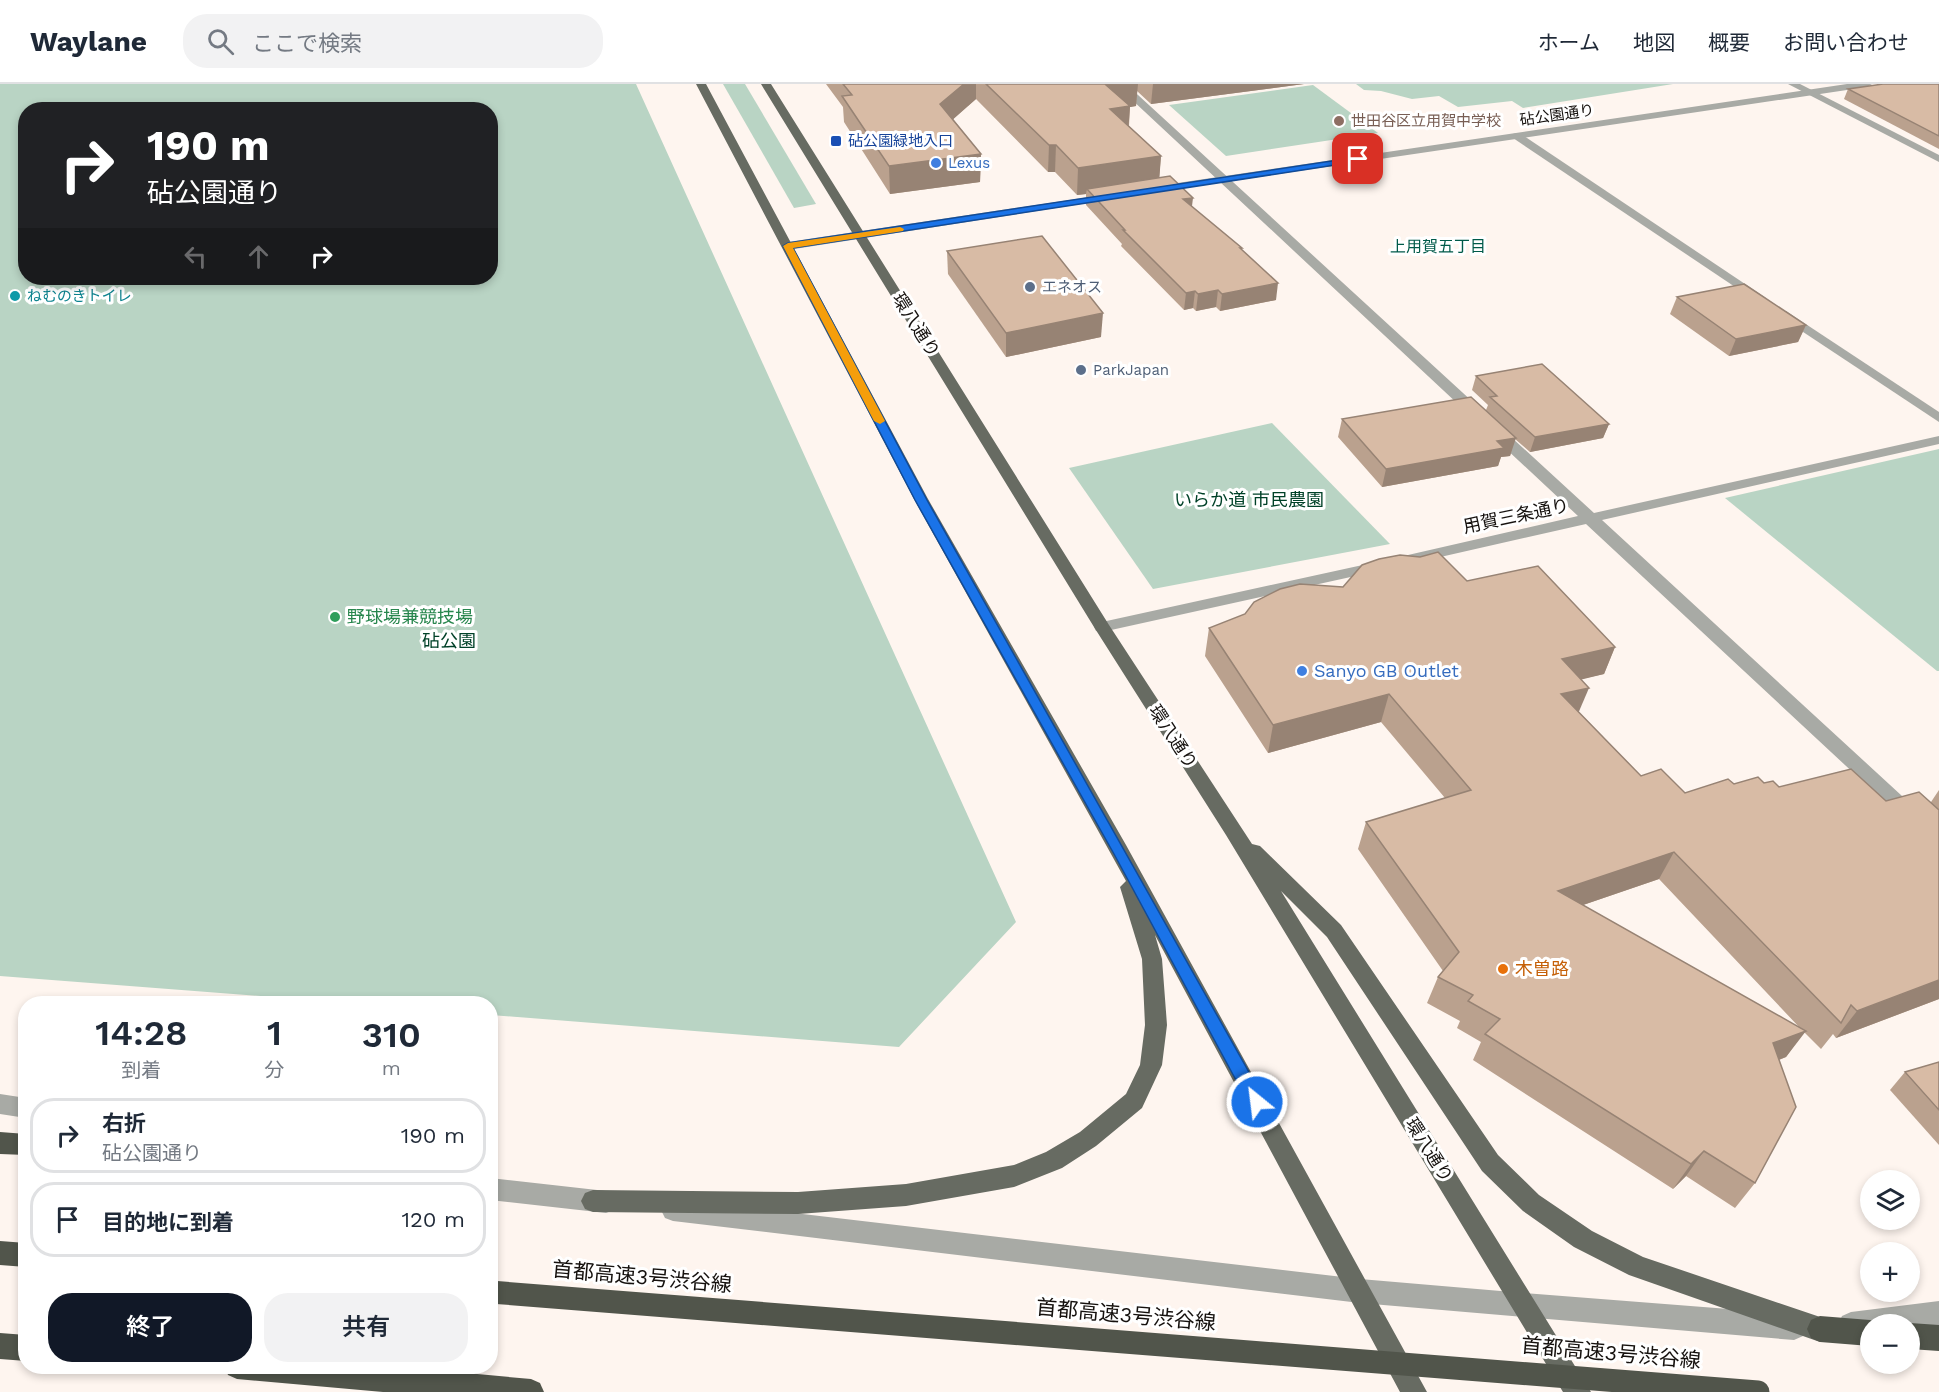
<!DOCTYPE html>
<html lang="ja">
<head>
<meta charset="utf-8">
<style>
	:root { --surface:#fff; --page:#f2f2f3; --text:#1f2937; --muted:#747a83; --line:#e0e1e3; --accent:#111827 }
	body { margin:0; font-family:"Work Sans","Noto Sans JP",sans-serif; background:var(--page); color:var(--text); height:100vh; display:flex; flex-direction:column; font-size:22px; white-space:nowrap }
	* { box-sizing:border-box; margin:0 }
	p { font-size:20px; color:var(--muted) }
	.icon { flex:none; width:33px; height:33px; fill:none; stroke:currentColor; stroke-width:2; stroke-linecap:round; stroke-linejoin:round }
	.map { position:relative; flex:1; overflow:hidden }
	.sheet { position:absolute; left:18px; top:912px; width:480px; height:378px; display:flex; flex-direction:column; background:var(--surface); border-radius:24px; box-shadow:0 3px 9px #0003 }
	.sheet>* { flex:none }
	.guide { position:absolute; left:18px; top:18px; width:480px; height:183px; border-radius:24px; box-shadow:0 3px 9px #0003; background:#202124; color:#fff; overflow:hidden }
	.fabs { position:absolute; left:1860px; top:1086px; display:grid; gap:12px }
	.fabs a { display:grid; place-items:center; width:60px; height:60px; border-radius:50%; background:var(--surface); box-shadow:0 3px 9px #0003; font-size:30px }
	.pin { position:absolute; display:grid; place-items:center; width:51px; height:51px; color:#fff; margin:-26px; border-radius:12px; box-shadow:0 3px 9px #0006 }
	.me { position:absolute; width:66px; margin:-33px; rotate:331deg; stroke-linejoin:round; filter:drop-shadow(0 0 4px #0008) }
	.turn { display:flex; align-items:center; gap:21px; height:126px; padding:0 30px; font-size:27px }
	.turn .icon { width:78px; height:78px; stroke-width:2.5 }
	.turn b { display:block; font-size:42px; line-height:51px }
	.lanes { display:flex; align-items:center; height:57px; padding:0 30px; background:#0003; justify-content:center; gap:30px; direction:ltr }
	.lanes .off { opacity:.35 }
	.eta { display:flex; justify-content:space-evenly; align-items:center; height:102px; text-align:center }
	.eta b { font-size:36px; font-weight:600; line-height:42px }
	.cta { display:flex; gap:12px; margin-top:auto; padding:12px 30px }
	.cta a { flex:1; height:69px; border-radius:24px; background:var(--accent); color:#fff; font-size:24px; font-weight:600; line-height:69px; text-align:center }
	.cta a+a { background:var(--page); color:var(--text) }
	ul { padding:0; list-style:none }
	li { display:flex; align-items:center; gap:18px; height:75px; margin:0 12px 9px; padding:0 18px; border:3px solid var(--line); border-radius:24px }
	li div { flex:1 }
	li b { display:block; font-size:22px }
	li em { font-style:normal }
	header { display:flex; align-items:center; gap:36px; box-sizing:border-box; height:84px; padding:0 30px; background:var(--surface); border-bottom:2px solid var(--line) }
	header strong { font-size:28px }
	nav { display:flex; gap:33px; margin-inline-start:auto; font-size:21px }
	.search { width:420px; height:54px; background:var(--page); display:flex; align-items:center; gap:15px; box-sizing:border-box; padding:0 21px; border-radius:24px; color:var(--muted); font-size:22px }
	.map>svg:first-child { display:block }
	.green { fill:#b9d4c4; fill-rule:evenodd }
	.lines { fill:none; stroke-linecap:round; stroke-linejoin:round }
	.minor { fill:#a8aaa5; fill-rule:evenodd }
	.tertiary { fill:#a8aaa5; fill-rule:evenodd }
	.primary { fill:#676b62; fill-rule:evenodd }
	.motorway { fill:#51554b; fill-rule:evenodd }
	.motorway-bridge { stroke:#51554b; stroke-width:23 }
	.wall { fill:#baa18e; fill-rule:evenodd }
	.shaded-wall { fill:#978374 }
	.building { fill:#d8bba5; stroke:#978374; stroke-width:1.5 }
	.route { fill:#1a73e8; stroke:#114b97; stroke-width:1.5 }
	.slow { fill:#f59e0b }
	.education-dot { fill:#8d6e63; stroke:#fff; stroke-width:2 }
	.transit-dot { fill:#1a4fb4; stroke:#fff; stroke-width:2 }
	.shop-dot { fill:#3f7fe0; stroke:#fff; stroke-width:2 }
	.service-dot { fill:#5c6f8a; stroke:#fff; stroke-width:2 }
	.culture-dot { fill:#0f9aa8; stroke:#fff; stroke-width:2 }
	.leisure-dot { fill:#2e9e5b; stroke:#fff; stroke-width:2 }
	.food-dot { fill:#e8710a; stroke:#fff; stroke-width:2 }
	.labels { text-anchor:middle; stroke-width:6; stroke-linejoin:round; paint-order:stroke }
	.far-street-label { font-size:15px; fill:#15110e; stroke:#fff }
	.far-education-label { font-size:15px; fill:#785e54; stroke:#fff; text-anchor:start }
	.far-transit-label { font-size:15px; fill:#164399; stroke:#fff; text-anchor:start }
	.far-shop-label { font-size:15px; fill:#366cbe; stroke:#fff; text-anchor:start }
	.far-service-label { font-size:15px; fill:#4e5e75; stroke:#fff; text-anchor:start }
	.far-culture-label { font-size:15px; fill:#0d838f; stroke:#fff; text-anchor:start }
	.far-neighbourhood-label { font-size:16px; fill:#005a49; stroke:#fff }
	.street-label { font-size:18px; fill:#15110e; stroke:#fff }
	.park-label { font-size:18px; fill:#004128; stroke:#fff }
	.leisure-label { font-size:18px; fill:#27864d; stroke:#fff; text-anchor:start }
	.shop-label { font-size:18px; fill:#366cbe; stroke:#fff; text-anchor:start }
	.food-label { font-size:18px; fill:#c56008; stroke:#fff; text-anchor:start }
	.near-street-label { font-size:21px; fill:#15110e; stroke:#fff }
</style>
</head>
<body>
<header>
<strong>Waylane</strong>
<div class="search"><svg class="icon" aria-label="search" viewBox="0 0 24 24"><circle cx="10" cy="10" r="6"/><path d="M15 15l6 6"/></svg>ここで検索</div>
<nav><a>ホーム</a><a>地図</a><a>概要</a><a>お問い合わせ</a></nav>
</header>
<div class="map">
<svg width="1939" height="1308" viewBox="0 0 1939 1308">
	<rect width="100%" height="100%" fill="#fef5ef"/>
	<g class="green">
		<path d="M0,0H636L1016,838L899,963L491,931L490,920L351,919L0,892ZM26,26H490V194H26Z"/>
		<polygon points="723,0 745,0 816,120 794,124"/>
		<polygon points="1356,0 1673,0 1523,24 1512,17 1458,23 1439,12 1412,15 1381,7 1364,6"/>
		<polygon points="1313,1 1378,49 1226,72 1169,21"/>
		<polygon points="1272,339 1390,460 1153,505 1069,384"/>
		<polygon points="1939,365 1939,587 1937,587 1725,414"/>
	</g>
	<g class="lines">
		<g class="minor">
			<polygon points="1115,0 1126,0 1594,429 1939,352 1939,360 1602,436 1939,746 1939,764 1932,762 1586,440 1414,479 1408,477 1406,474 1408,471 1578,432"/>
			<polygon points="1788,0 1800,0 1939,71 1939,78"/>
			<polygon points="1517,49 1521,50 1766,214 1764,217 1756,217 1513,54 1513,50"/>
			<polygon points="1786,227 1939,328 1939,338 1782,234 1780,231 1782,228"/>
			<polygon points="1381,477 1389,482 1387,485 1102,548 1096,547 1094,543 1096,539 1102,538"/>
			<polygon points="0,1010 26,1014 26,1034 0,1030"/>
			<polygon points="1524,1209 1794,1230 1803,1234 1807,1243 1803,1252 1794,1256 1524,1233 1515,1230 1511,1221 1515,1212"/>
			<polygon points="1939,1217 1939,1243 1910,1246 1910,1240 1870,1240 1870,1251 1851,1254 1842,1250 1838,1241 1842,1232 1851,1228"/>
		</g>
		<g class="tertiary">
			<polygon points="1847,0 1872,0 1867,3 1157,108 1151,105 1157,102"/>
			<polygon points="1109,110 1115,113 1113,115 788,166 782,162 788,158"/>
			<polygon points="490,1094 606,1107 614,1110 618,1118 614,1126 606,1129 490,1116"/>
			<polygon points="673,1115 1360,1195 1524,1209 1533,1212 1537,1221 1533,1230 1524,1233 1360,1219 673,1137 665,1134 661,1126 665,1118"/>
		</g>
		<g class="primary">
			<polygon points="696,0 706,0 928,415 1126,761 1427,1308 1400,1308 1155,851 1162,875 1167,941 1162,981 1142,1024 1096,1062 1062,1084 1014,1103 906,1122 798,1130 593,1128 585,1125 581,1117 585,1109 593,1106 798,1108 906,1100 1014,1081 1046,1068 1080,1048 1126,1010 1140,981 1145,941 1142,875 1120,803 1126,797 914,415"/>
			<polygon points="761,0 771,0 1109,541 1252,760 1260,762 1341,841 1498,1071 1539,1111 1592,1147 1643,1173 1829,1236 1833,1245 1829,1254 1820,1258 1629,1191 1574,1163 1523,1127 1482,1087 1327,853 1281,807 1591,1308 1563,1308 1226,751 1094,543"/>
		</g>
		<g class="motorway">
			<polygon points="0,1048 26,1050 26,1071 0,1070"/>
			<polygon points="0,1157 26,1159 26,1183 0,1181"/>
			<polygon points="1820,1232 1870,1236 1879,1240 1870,1240 1870,1262 1820,1258 1811,1254 1807,1245 1811,1236"/>
			<polygon points="1910,1239 1939,1241 1939,1267 1910,1265 1910,1240 1907,1240"/>
			<polygon points="0,1249 26,1251 26,1277 0,1275"/>
			<polygon points="224,1282 390,1282 531,1295 540,1299 544,1308 383,1308 237,1295 228,1291"/>
		</g>
		<polyline class="motorway-bridge" points="490,1208 1758,1308"/>
	</g>
	<g class="wall">
		<polygon points="826,0 1304,0 1151,20 1137,7 1136,22 1130,23 1129,42 1161,72 1159,94 1192,123 1242,164 1242,167 1276,216 1220,227 1216,223 1196,227 1193,224 1184,226 1121,162 1122,160 1086,121 1086,110 1077,111 1055,88 1048,88 976,15 953,35 981,70 980,98 890,110 844,38 843,23"/>
		<polygon points="1939,0 1939,65 1844,15 1848,5"/>
		<polygon points="947,167 1101,253 1006,273 948,190"/>
		<polygon points="1677,213 1806,241 1798,258 1729,272 1670,230"/>
		<polygon points="1476,292 1609,340 1603,354 1530,368 1515,355 1510,372 1501,373 1498,382 1382,403 1338,353 1342,335 1486,326 1488,321 1472,306"/>
		<path d="M1467,497L1615,563L1604,590L1581,595L1579,628L1641,692L1685,709L1734,700L1764,699L1779,703L1886,717L1931,718L1939,706V915L1836,954L1833,950L1821,965L1804,948L1786,973L1779,976L1755,1099L1735,1124L1686,1092L1673,1105L1473,976L1481,958L1457,944L1460,937L1427,919L1438,893L1443,887L1358,765L1366,738L1445,714L1381,638L1268,669L1205,572L1209,544L1343,503ZM1659,795L1800,944L1583,821Z"/>
		<polygon points="1939,978 1939,1061 1890,1006 1905,988"/>
	</g>
	<g class="shaded-wall">
		<polygon points="964,0 976,0 976,15 941,46 940,20"/>
		<polygon points="1112,0 1138,0 1136,22 1130,23 1128,49 1108,51 1106,1"/>
		<polygon points="1153,0 1304,0 1151,20"/>
		<polygon points="1049,61 1056,61 1055,88 1048,88"/>
		<polygon points="981,70 980,98 890,110 889,82"/>
		<polygon points="1161,72 1159,99 1087,105 1086,110 1077,111 1078,84"/>
		<polygon points="1193,114 1191,130 1183,115"/>
		<polygon points="1278,199 1276,216 1220,227 1222,210"/>
		<polygon points="1218,206 1216,223 1196,227 1198,210"/>
		<polygon points="1195,207 1193,224 1184,226 1186,209"/>
		<polygon points="1103,229 1101,253 1006,273 1006,249"/>
		<polygon points="1806,241 1798,258 1729,272 1736,255"/>
		<polygon points="1609,340 1603,354 1530,368 1535,353"/>
		<polygon points="1516,354 1510,372 1501,373 1498,382 1382,403 1386,385 1497,357"/>
		<polygon points="1615,563 1604,590 1551,603 1562,575"/>
		<polygon points="1589,604 1577,632 1561,610"/>
		<polygon points="1389,610 1381,638 1268,669 1273,641"/>
		<polygon points="1674,768 1659,795 1545,834 1558,807"/>
		<polygon points="1939,896 1939,915 1836,954 1857,927"/>
		<polygon points="1806,947 1786,973 1754,985 1773,959"/>
		<polygon points="1704,1067 1686,1092 1673,1105 1691,1080"/>
	</g>
	<g class="building">
		<polygon points="843,0 964,0 940,20 981,70 889,82 842,12 852,11"/>
		<polygon points="986,0 1112,0 1106,1 1130,22 1110,25 1161,72 1078,84 1056,61 1049,61"/>
		<polygon points="1883,0 1939,0 1939,52 1848,5"/>
		<polygon points="1170,92 1193,114 1183,115 1242,164 1240,164 1278,199 1222,210 1218,206 1198,210 1195,207 1186,209 1123,146 1125,146 1087,105"/>
		<polygon points="1042,152 1103,229 1006,249 947,167"/>
		<polygon points="1744,200 1806,241 1736,255 1677,213"/>
		<polygon points="1542,280 1609,340 1535,353 1490,313 1497,312 1476,292"/>
		<polygon points="1471,313 1516,354 1497,357 1504,364 1386,385 1342,335"/>
		<polygon points="1438,468 1467,497 1538,482 1615,563 1562,575 1589,604 1561,610 1641,692 1661,685 1685,709 1728,695 1734,700 1758,693 1764,699 1773,697 1779,703 1851,685 1886,717 1919,708 1939,726 1939,896 1857,927 1851,921 1841,939 1674,768 1558,807 1806,947 1773,959 1796,1023 1755,1099 1704,1067 1691,1080 1485,950 1500,935 1468,917 1473,911 1438,893 1459,868 1366,738 1471,706 1389,610 1273,641 1209,544 1245,530 1254,518 1280,505 1300,500 1343,503 1362,481 1379,475 1400,471 1420,473"/>
		<polygon points="1939,978 1939,1026 1905,988"/>
	</g>
	<polygon class="route" points="1358,73 1362,75 1361,77 793,164 927,416 1263,1013 1266,1018 1263,1024 1257,1026 1251,1024 1114,770 915,416 783,162 788,159"/>
	<polygon class="slow" points="900,143 904,145 903,147 793,164 885,337 880,340 874,337 783,162 788,159"/>
	<circle class="education-dot" cx="1339" cy="37" r="6"/>
	<rect class="transit-dot" x="830" y="51" width="12" height="12" rx="3"/>
	<g class="shop-dot">
		<circle cx="936" cy="79" r="6"/>
		<circle cx="1302" cy="587" r="6"/>
	</g>
	<g class="service-dot">
		<circle cx="1030" cy="203" r="6"/>
		<circle cx="1081" cy="286" r="6"/>
	</g>
	<circle class="culture-dot" cx="15" cy="212" r="6"/>
	<circle class="leisure-dot" cx="335" cy="533" r="6"/>
	<circle class="food-dot" cx="1503" cy="885" r="6"/>
	<g class="labels">
		<g class="far-street-label">
			<text transform="translate(1557 31) rotate(-8)" y="5">砧公園通り</text>
		</g>
		<g class="far-education-label">
			<text x="1351" y="42">世田谷区立用賀中学校</text>
		</g>
		<g class="far-transit-label">
			<text x="848" y="62">砧公園緑地入口</text>
		</g>
		<g class="far-shop-label">
			<text x="948" y="84">Lexus</text>
		</g>
		<g class="far-service-label">
			<text x="1042" y="208">エネオス</text>
			<text x="1093" y="291">ParkJapan</text>
		</g>
		<g class="far-culture-label">
			<text x="27" y="217">ねむのきトイレ</text>
		</g>
		<g class="far-neighbourhood-label">
			<text x="1438" y="168">上用賀五丁目</text>
		</g>
		<g class="street-label">
			<text transform="translate(916 241) rotate(58)" y="6">環八通り</text>
			<text transform="translate(1516 432) rotate(-12)" y="6">用賀三条通り</text>
			<text transform="translate(1173 653) rotate(57)" y="6">環八通り</text>
			<text transform="translate(1429 1066) rotate(58)" y="6">環八通り</text>
		</g>
		<g class="park-label">
			<text x="1249" y="422">いらか道 市民農園</text>
			<text x="449" y="563">砧公園</text>
		</g>
		<g class="leisure-label">
			<text x="347" y="539">野球場兼競技場</text>
		</g>
		<g class="shop-label">
			<text x="1314" y="593">Sanyo GB Outlet</text>
		</g>
		<g class="food-label">
			<text x="1515" y="891">木曽路</text>
		</g>
		<g class="near-street-label">
			<text transform="translate(642 1193) rotate(5)" y="7">首都高速3号渋谷線</text>
			<text transform="translate(1126 1231) rotate(5)" y="7">首都高速3号渋谷線</text>
			<text transform="translate(1611 1269) rotate(5)" y="7">首都高速3号渋谷線</text>
		</g>
	</g>
</svg>
<div class="fabs">
<a><svg class="icon" aria-label="layers" viewBox="0 0 24 24"><path d="M12 4l9 5-9 5-9-5zM3 14l9 5 9-5"/></svg></a>
<a>+</a>
<a>−</a>
</div>
<div class="pin" style="left:1358px;top:75px;background:#d93025"><svg class="icon" aria-label="arrive" viewBox="0 0 24 24"><path d="M6 21V4h12l-3 4 3 4H6"/></svg></div>
<svg class="me" style="left:1257px;top:1018px" viewBox="-20 -20 40 40"><circle r="17" fill="#1a73e8" stroke="#fff" stroke-width="3"/><path d="M0-11L8 9 0 5-8 9z" fill="#fff"/></svg>
<div class="guide">
<div class="turn"><svg class="icon" aria-label="right" viewBox="0 0 24 24"><path d="M7 20v-9h11M14 6l5 5-5 5"/></svg><div><b>190 m</b>砧公園通り</div></div>
<div class="lanes"><svg class="icon off" aria-label="left" viewBox="0 0 24 24"><path d="M17 20v-9H6M10 6l-5 5 5 5"/></svg><svg class="icon off" aria-label="ahead" viewBox="0 0 24 24"><path d="M12 20V5M6 11l6-6 6 6"/></svg><svg class="icon" aria-label="right" viewBox="0 0 24 24"><path d="M7 20v-9h11M14 6l5 5-5 5"/></svg></div>
</div>
<section class="sheet">
<div class="eta">
<div><b>14:28</b><p>到着</p></div>
<div><b>1</b><p>分</p></div>
<div><b>310</b><p>m</p></div>
</div>
<ul>
<li><svg class="icon" aria-label="right" viewBox="0 0 24 24"><path d="M7 20v-9h11M14 6l5 5-5 5"/></svg><div><b>右折</b><p>砧公園通り</p></div><em>190 m</em></li>
<li><svg class="icon" aria-label="arrive" viewBox="0 0 24 24"><path d="M6 21V4h12l-3 4 3 4H6"/></svg><div><b>目的地に到着</b></div><em>120 m</em></li>
</ul>
<div class="cta"><a>終了</a><a>共有</a></div>
</section>
</div>
</body>
</html>
